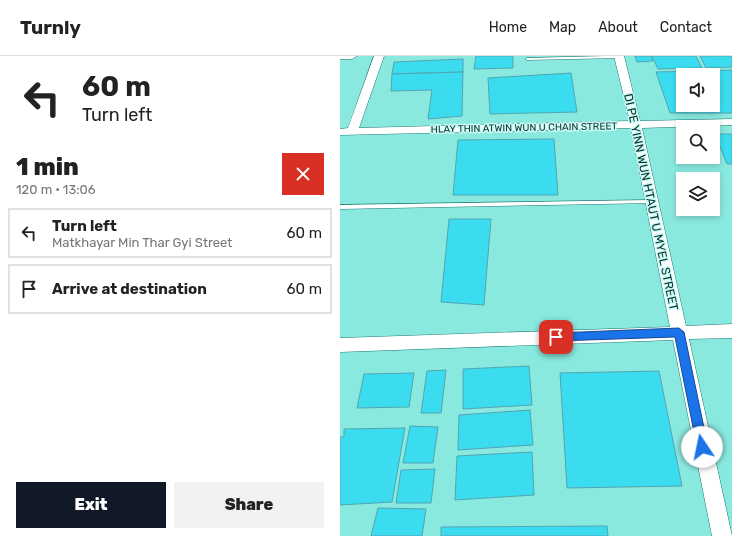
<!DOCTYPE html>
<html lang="en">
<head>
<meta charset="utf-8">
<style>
	:root { --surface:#fff; --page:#f2f2f2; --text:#222; --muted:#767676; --line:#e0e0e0; --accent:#111827 }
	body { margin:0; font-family:Rubik,sans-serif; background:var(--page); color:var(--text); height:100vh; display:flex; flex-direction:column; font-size:15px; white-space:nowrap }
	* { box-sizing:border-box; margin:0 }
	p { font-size:13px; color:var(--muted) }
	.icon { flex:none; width:22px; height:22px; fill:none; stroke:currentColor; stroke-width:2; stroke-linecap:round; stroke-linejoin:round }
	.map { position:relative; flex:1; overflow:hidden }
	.side { display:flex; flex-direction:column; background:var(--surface); width:340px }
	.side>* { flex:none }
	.top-card { background:#fff; color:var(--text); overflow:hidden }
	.buttons { position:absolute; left:336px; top:12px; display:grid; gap:8px }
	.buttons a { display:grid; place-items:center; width:44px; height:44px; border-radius:0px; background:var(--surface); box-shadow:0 2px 6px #0003; font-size:20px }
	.pin { position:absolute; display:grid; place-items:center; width:34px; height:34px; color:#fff; margin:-17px; border-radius:8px; box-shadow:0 2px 6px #0006 }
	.me { position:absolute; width:44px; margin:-22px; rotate:349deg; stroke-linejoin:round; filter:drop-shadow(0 0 3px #0008) }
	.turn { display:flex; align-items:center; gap:14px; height:84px; padding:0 16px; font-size:18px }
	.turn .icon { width:52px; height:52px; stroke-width:2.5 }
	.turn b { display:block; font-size:28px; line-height:34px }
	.round { display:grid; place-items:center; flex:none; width:42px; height:42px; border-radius:0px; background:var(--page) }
	.overview { display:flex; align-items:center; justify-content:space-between; height:68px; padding:0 16px }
	h1 { font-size:24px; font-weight:800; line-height:30px }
	.cta { display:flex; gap:8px; margin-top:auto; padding:8px 16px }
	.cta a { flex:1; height:46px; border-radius:0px; background:var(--accent); color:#fff; font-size:16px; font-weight:800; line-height:46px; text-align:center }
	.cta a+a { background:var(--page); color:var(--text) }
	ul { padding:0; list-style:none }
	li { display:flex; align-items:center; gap:12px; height:50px; margin:0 8px 6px; padding:0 8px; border:2px solid var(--line); border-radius:0px }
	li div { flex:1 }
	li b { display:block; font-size:15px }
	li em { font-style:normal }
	header { display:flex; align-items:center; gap:24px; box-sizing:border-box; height:56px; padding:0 20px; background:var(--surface); border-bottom:1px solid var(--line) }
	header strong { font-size:19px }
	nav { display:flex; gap:22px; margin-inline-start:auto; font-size:14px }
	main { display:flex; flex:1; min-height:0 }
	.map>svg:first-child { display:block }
	.built { fill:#89e9df; fill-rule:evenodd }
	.building { fill:#3bdcef; stroke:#52a5b1; fill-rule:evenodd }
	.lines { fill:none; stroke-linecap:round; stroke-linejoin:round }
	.lane-casing { stroke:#1d7972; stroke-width:1 }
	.street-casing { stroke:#1d7972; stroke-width:1 }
	.lane { fill:#fff; fill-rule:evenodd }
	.street { fill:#fff; fill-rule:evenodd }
	.route { fill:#1a73e8; stroke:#114b97 }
	.labels { text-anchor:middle; stroke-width:3; stroke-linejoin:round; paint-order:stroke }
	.far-street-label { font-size:10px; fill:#0b302d; stroke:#cbfcf6 }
	.street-label { font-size:12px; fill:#0b302d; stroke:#cbfcf6 }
</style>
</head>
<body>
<header>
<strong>Turnly</strong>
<nav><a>Home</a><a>Map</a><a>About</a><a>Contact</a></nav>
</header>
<main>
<section class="side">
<div class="top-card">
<div class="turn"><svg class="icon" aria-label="left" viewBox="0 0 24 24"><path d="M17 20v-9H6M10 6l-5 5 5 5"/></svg><div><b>60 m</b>Turn left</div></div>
</div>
<div class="overview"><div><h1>1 min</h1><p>120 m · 13:06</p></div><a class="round" style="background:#d93025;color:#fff"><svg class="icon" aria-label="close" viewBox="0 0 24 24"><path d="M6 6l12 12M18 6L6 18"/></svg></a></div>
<ul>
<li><svg class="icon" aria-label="left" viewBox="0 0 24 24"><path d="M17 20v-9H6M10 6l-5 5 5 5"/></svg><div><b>Turn left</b><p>Matkhayar Min Thar Gyi Street</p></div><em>60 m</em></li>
<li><svg class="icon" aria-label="arrive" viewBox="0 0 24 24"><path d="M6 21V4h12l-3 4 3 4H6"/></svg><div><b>Arrive at destination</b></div><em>60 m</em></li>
</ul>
<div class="cta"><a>Exit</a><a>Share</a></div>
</section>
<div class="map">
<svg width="392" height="480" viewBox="0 0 392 480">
	<rect width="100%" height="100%" fill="#a1f5ec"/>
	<path class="built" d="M0,0H392V480H0ZM343,19H373V49H343ZM343,71H373V101H343ZM343,123H373V153H343Z"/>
	<g class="building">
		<polygon points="136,0 173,0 173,12 134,13"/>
		<polygon points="295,0 311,0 313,5 297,6"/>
		<polygon points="312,0 356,0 362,12 318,13"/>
		<polygon points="360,0 392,0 392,11 366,12"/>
		<polygon points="123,3 123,16 52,18 54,6"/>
		<path d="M392,14V57H330L316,16ZM343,19H373V49H343Z"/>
		<polygon points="123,16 122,60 88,63 92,34 51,35 52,18"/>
		<polygon points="231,17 237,56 150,58 148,22"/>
		<polygon points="375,78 392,78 392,108 387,108"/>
		<polygon points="214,83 218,139 113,139 118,84"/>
		<polygon points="109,163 151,163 144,249 101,246"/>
		<polygon points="189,310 192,349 123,353 123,313"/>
		<polygon points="106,314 101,357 81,357 87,315"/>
		<polygon points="319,315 342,430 227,432 220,317"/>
		<polygon points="74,317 69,351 17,352 24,318"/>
		<polygon points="190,354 193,389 118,394 119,359"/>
		<polygon points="70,370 98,371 93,407 63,407"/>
		<polygon points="65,372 52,446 0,449 0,381 4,381 4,373"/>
		<polygon points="192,396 194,439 115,444 117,400"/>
		<polygon points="95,413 91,447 56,447 61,414"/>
		<polygon points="38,452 86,453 82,480 31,480"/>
		<polygon points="267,470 268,480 101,480 101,471"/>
	</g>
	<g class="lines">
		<g class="lane-casing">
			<g id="lane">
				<polygon points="266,0 281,0 282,1 280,2 187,4 185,3 187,2"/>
				<polygon points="312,144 314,145 314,147 0,153 0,149"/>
			</g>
		</g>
		<g class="street-casing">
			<g id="street">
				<polygon points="0,0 17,0 12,3 0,3"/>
				<polygon points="34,0 44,0 19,72 290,65 274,0 284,0 300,65 392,63 392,69 302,72 346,270 392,268 392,282 349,283 392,480 372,480 333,284 0,296 0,282 330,271 291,72 0,79 0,73 8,72"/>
			</g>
		</g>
		<use href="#lane" class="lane"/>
		<use href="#street" class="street"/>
	</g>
	<polygon class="route" points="339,272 344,276 368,391 366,395 362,396 359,395 357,391 335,281 216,285 211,281 216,277"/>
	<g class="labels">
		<g class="far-street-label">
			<text transform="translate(184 71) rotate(-1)" y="4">HLAY THIN ATWIN WUN U CHAIN STREET</text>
		</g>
		<g class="street-label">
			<text transform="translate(311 146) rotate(78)" y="4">DI PE YINN WUN HTAUT U MYEL STREET</text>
		</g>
	</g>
</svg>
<div class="buttons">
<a><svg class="icon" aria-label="sound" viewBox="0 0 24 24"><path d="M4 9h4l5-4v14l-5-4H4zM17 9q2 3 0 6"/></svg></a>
<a><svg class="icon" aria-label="search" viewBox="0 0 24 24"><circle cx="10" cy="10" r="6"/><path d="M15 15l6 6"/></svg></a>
<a><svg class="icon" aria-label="layers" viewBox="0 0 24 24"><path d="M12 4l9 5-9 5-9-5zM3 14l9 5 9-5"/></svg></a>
</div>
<div class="pin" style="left:216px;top:281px;background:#d93025"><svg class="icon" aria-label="arrive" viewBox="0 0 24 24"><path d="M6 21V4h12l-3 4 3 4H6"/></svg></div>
<svg class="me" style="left:362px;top:391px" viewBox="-20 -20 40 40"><circle r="19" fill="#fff"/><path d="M0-13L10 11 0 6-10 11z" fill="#1a73e8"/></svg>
</div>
</main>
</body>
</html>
